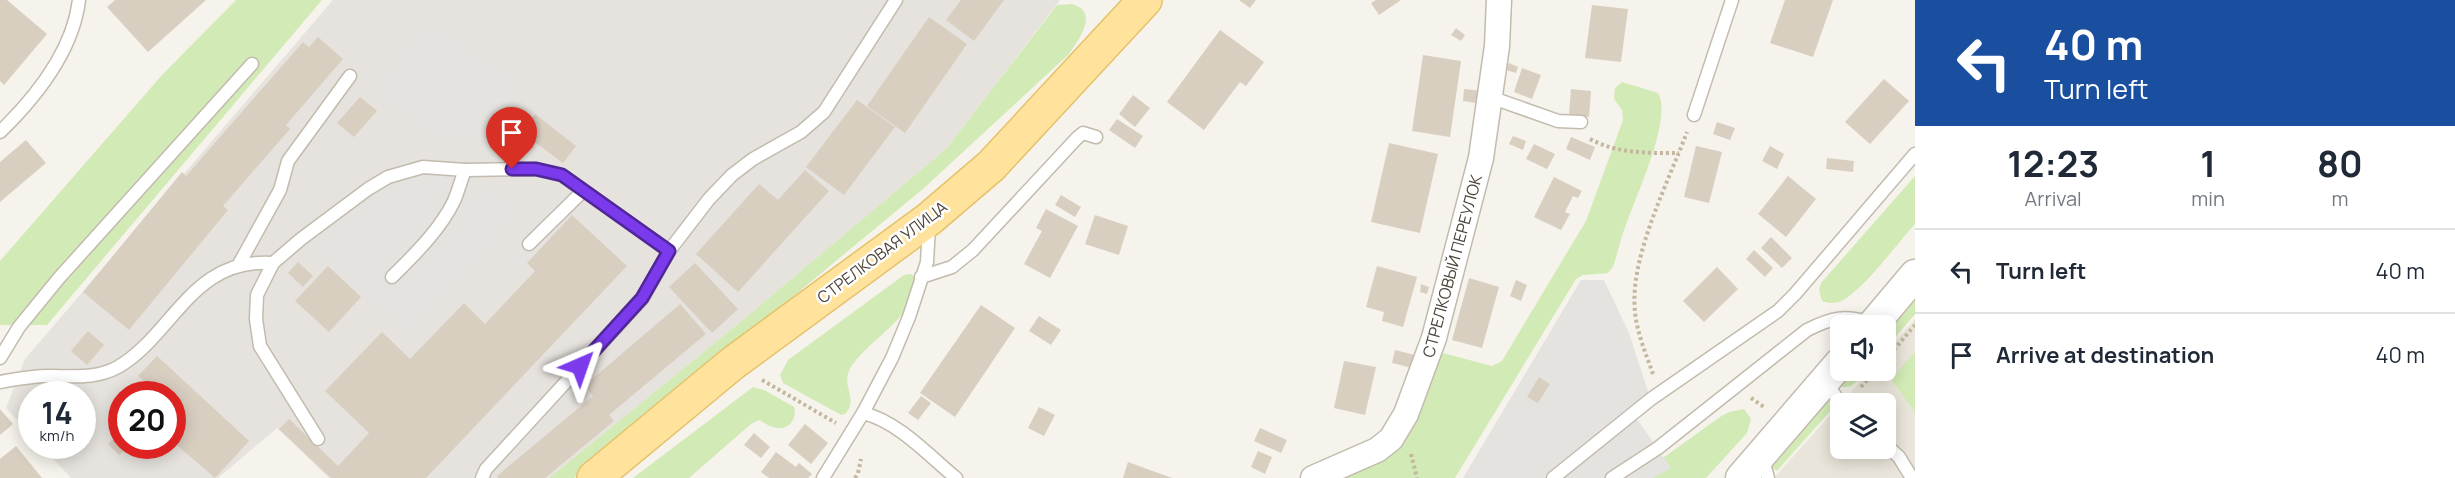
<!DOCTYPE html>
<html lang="en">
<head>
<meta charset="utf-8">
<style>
	:root { --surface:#fff; --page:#f2f2f3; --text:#1f2937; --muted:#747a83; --line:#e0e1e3 }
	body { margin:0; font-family:Manrope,sans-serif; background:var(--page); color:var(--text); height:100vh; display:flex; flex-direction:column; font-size:22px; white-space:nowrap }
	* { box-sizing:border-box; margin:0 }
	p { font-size:20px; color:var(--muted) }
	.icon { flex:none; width:33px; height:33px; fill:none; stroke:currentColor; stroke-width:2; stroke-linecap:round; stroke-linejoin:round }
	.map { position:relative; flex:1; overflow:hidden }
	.side { display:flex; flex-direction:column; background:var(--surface); width:540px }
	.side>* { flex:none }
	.top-card { background:#1a4fa0; color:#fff; overflow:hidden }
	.fabs { position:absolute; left:1830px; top:315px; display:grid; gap:12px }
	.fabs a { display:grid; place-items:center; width:66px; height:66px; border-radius:9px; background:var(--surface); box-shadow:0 3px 15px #0003; font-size:30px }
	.speed { position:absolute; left:18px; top:381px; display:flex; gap:12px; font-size:30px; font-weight:700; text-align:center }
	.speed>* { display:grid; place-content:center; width:78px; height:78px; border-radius:50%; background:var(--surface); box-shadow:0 3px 15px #0003; line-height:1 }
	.speed small { font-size:15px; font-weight:400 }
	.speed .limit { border:9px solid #d22; background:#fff; color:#111 }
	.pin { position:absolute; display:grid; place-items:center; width:51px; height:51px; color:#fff; margin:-62px -26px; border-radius:50% 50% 50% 0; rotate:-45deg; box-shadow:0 0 6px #0007 }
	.pin .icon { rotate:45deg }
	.me { position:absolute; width:66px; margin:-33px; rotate:43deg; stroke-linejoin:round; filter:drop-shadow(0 0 4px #0008) }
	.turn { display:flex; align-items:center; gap:21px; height:126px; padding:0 30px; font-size:27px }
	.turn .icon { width:78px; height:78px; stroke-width:2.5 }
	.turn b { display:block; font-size:42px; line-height:51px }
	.eta { display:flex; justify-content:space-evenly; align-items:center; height:102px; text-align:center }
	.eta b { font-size:36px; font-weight:700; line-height:42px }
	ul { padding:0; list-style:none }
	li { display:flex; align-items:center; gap:18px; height:84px; padding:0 30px; border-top:2px solid var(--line) }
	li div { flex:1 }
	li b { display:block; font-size:22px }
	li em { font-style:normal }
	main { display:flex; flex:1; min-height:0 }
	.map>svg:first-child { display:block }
	.residential { fill:#eae5da }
	.industrial { fill:#e6e2dd; fill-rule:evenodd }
	.green { fill:#d2eab5 }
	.parking { fill:#e5e3e0 }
	.building { fill:#d8cfc1 }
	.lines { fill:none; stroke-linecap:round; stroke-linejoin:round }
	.service-casing { stroke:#c2bbae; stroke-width:15 }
	.minor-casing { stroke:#c2bbae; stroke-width:27 }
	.tertiary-casing { stroke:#c2bbae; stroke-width:33 }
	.primary-casing { stroke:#e6c16a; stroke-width:36 }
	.path { stroke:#c4b79f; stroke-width:4; stroke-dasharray:3 3; stroke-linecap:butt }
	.service { stroke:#fff; stroke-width:12 }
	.minor { stroke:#fff; stroke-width:24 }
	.tertiary { stroke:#fff; stroke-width:30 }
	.primary { stroke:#ffe39c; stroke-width:33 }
	.route-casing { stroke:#51269a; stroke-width:15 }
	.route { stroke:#7c3aed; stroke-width:10 }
	.labels { text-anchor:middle; stroke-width:5; stroke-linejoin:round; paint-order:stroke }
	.street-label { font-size:16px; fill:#4b4439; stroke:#fff }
</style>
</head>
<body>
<main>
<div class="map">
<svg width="1915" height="478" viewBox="0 0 1915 478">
	<rect width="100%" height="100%" fill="#f6f3ec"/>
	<polygon class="residential" points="1915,319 1915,478 1774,478 1840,404 1840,448 1886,448 1886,404 1841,403 1870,371 1886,370 1886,353"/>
	<path class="industrial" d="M333,0H1060L946,149L738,324L549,478H329L277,428L218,478H71L41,446H82V394H32L31,435L6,408L25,359ZM122,394H172V446H122Z"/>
	<g class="green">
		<polygon points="236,0 322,0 47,325 0,325 0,261 162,75"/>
		<path d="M1072,4C1100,12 1079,39 1069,54L924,188L574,478H549L738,324L946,149L1057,5Z"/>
		<path d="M1622,82L1658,93C1673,117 1636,196 1627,222C1621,237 1618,252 1613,267L1608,273L1583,275L1576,279L1455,478H1333L1384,456L1443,353L1492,366L1502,361L1586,221L1623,120L1622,110L1614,99L1615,88Z"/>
		<path d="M1915,176V224C1896,245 1868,284 1845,299C1838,304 1829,304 1822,301L1819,290L1821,283Z"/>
		<path d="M910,274L914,276C921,318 864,340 849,371C842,388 859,400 845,414L841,415L783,383L780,375L788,360L904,275Z"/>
		<polygon points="1915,282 1915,314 1886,348 1886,326"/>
		<polygon points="1915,352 1915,412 1891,379"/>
		<path d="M1840,370L1865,371C1857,380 1852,391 1839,386Z"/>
		<path d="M753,387L764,390L794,407C798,420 787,432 773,427C768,426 764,422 759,420L751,424L689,478H633Z"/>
		<polygon points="1826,391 1835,405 1832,409 1777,471 1770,467"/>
		<polygon points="1744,409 1751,419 1747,433 1706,478 1635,478 1720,417 1729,412"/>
	</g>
	<g class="parking">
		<polygon points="423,21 437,21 529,87 482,144 432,142 366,90"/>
		<polygon points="465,170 530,208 408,339 301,239 403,171"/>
		<polygon points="556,199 572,215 516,274 500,258"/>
		<polygon points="1581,280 1604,280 1629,333 1653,407 1637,419 1671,468 1653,478 1463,478"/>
	</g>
	<g class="building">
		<polygon points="0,0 7,0 47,34 4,85 0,81"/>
		<polygon points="115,0 206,0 148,52 107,7"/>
		<polygon points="961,0 1004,0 974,41 946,20"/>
		<polygon points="1239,0 1256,0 1250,8"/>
		<polygon points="1376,0 1401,0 1379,15 1371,3"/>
		<polygon points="1785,0 1833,0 1813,57 1770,43"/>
		<polygon points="1592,5 1628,9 1621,62 1585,58"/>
		<polygon points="929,17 967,44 905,133 867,106"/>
		<polygon points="1456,28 1465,35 1461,41 1451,35"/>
		<polygon points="1220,30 1264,62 1246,86 1240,82 1204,130 1167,102"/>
		<polygon points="318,37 343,59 286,125 290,129 223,206 228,210 129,330 83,292 182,172 186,176 303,42 309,47"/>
		<polygon points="1423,55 1461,61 1450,137 1412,131"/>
		<polygon points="1509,63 1518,67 1516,73 1506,70"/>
		<polygon points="1522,68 1541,75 1532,99 1514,92"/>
		<polygon points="1884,79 1909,101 1870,144 1845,122"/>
		<polygon points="1464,89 1483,91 1482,104 1463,101"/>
		<polygon points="1571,89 1591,91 1589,117 1569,115"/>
		<polygon points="1133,95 1150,108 1135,127 1119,114"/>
		<polygon points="360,97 377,111 354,137 337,123"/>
		<polygon points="857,100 895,127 844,195 806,167"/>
		<polygon points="535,114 576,146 563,163 521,132"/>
		<polygon points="1117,119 1143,136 1135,148 1109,130"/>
		<polygon points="1717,122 1735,128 1730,140 1713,134"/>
		<polygon points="1513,136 1526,141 1523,150 1509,144"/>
		<polygon points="1571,137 1595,147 1590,160 1566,149"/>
		<polygon points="26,140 46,163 0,202 0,162"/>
		<polygon points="1389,143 1438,154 1420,233 1371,222"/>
		<polygon points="1534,144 1555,154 1547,169 1526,159"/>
		<polygon points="1696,146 1722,152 1709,203 1684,197"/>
		<polygon points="1770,146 1784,154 1777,169 1762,161"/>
		<polygon points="1827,158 1854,161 1853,172 1826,169"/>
		<polygon points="805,170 829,191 738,292 696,254 759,184 778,200"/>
		<polygon points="1788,176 1816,199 1786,237 1758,214"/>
		<polygon points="1554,177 1582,191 1578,198 1573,196 1565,212 1570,214 1561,230 1534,217"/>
		<polygon points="1061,195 1081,207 1075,217 1055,205"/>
		<polygon points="1046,209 1078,226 1050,278 1024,264 1042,231 1036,228"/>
		<polygon points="572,215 627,266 426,478 331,478 279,429 289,419 338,466 369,433 325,391 382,332 410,359 464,303 485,324 535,271 527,263"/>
		<polygon points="1095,215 1128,226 1119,255 1085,244"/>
		<polygon points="1771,237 1792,258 1782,268 1761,248"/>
		<polygon points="1754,250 1773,268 1765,277 1746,259"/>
		<polygon points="298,262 313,276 303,287 288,273"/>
		<polygon points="695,263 738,309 712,333 669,287"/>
		<polygon points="328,266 361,297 329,332 295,301"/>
		<polygon points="1377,266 1417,277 1403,327 1382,321 1384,312 1366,307"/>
		<polygon points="1717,267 1738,289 1704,322 1683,301"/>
		<polygon points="1469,278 1499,287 1482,348 1452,340"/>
		<polygon points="1516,280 1527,285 1521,301 1510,296"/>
		<polygon points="1421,284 1429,287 1427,294 1420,292"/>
		<polygon points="680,304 706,334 609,415 614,421 545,478 498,478 497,476 593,396 584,386"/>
		<polygon points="981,305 1015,328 955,417 920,393"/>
		<polygon points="1039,316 1061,330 1051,345 1029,331"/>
		<polygon points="88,331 104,345 87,365 71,351"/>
		<polygon points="1395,350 1415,355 1412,368 1392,363"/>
		<polygon points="157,356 249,441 215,478 172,441 172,394 140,394 149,385 138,376"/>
		<polygon points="1344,361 1376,367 1365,415 1334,408"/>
		<polygon points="1539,377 1550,384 1538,403 1527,397"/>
		<polygon points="921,396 931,403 918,420 908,413"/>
		<polygon points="1039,407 1055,415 1044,436 1028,428"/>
		<polygon points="0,409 13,424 0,435"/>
		<polygon points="805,424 828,443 811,464 788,445"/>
		<polygon points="1260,428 1287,440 1281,453 1254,441"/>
		<polygon points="122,431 122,446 129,446 119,455 108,444"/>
		<polygon points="754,433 770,447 761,458 744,445"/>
		<polygon points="16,446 42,478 0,478 0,459"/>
		<polygon points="1258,451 1272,457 1265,474 1251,467"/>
		<polygon points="776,452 796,467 799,463 812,474 808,478 769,478 761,472"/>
		<polygon points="1128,462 1172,478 1123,478"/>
	</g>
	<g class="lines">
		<g class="service-casing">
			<g id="service">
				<polyline points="1490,97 1558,121 1581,122"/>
				<polyline points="1694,115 1732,0"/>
				<path d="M0,132C36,97 73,51 79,0"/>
				<polyline points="529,244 583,191"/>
				<polyline points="238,266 280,190 288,161 350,76"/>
				<path d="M392,277C414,255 440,230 454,201C458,192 461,180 465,170"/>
				<polyline points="921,277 952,267 973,250 1077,138 1083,133 1096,137"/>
				<polyline points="0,358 19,327 59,278 252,64"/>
				<polyline points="1825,381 1841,404"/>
				<path d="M0,382C16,379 34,376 50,376C74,376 96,379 118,367C174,334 192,257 273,263"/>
				<path d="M863,413C899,422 928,455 956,478"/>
				<polyline points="318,439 260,346 256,319 257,295 273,263 301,239 368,189 388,177 423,167 465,170 536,169 562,175 669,251"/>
				<polyline points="1886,445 1899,457 1912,478"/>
				<polyline points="1762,456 1768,478"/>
				<polyline points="482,478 486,469 642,299 669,251 709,199 732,175 753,159 801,132 824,112 896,0"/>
				<polyline points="823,478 863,413 892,358 909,317 927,262 929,226"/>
				<polyline points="1553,478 1651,399 1778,311 1795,294 1915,154"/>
				<path d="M1612,478L1658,448L1807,330C1833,317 1844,315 1873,323"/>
			</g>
		</g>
		<g class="minor-casing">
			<polyline id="minor" points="1313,478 1377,450 1391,439 1406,414 1434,338 1481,158 1497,46 1499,0"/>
		</g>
		<g class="tertiary-casing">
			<g id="tertiary">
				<polyline points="1872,326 1915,275"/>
				<polyline points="1741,478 1840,363"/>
			</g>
		</g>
		<g class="primary-casing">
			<polyline id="primary" points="594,478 733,363 929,219 991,166 1145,0"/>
		</g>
		<g class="path">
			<path d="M1590,139C1618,154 1649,153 1679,153"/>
			<polyline points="1886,359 1915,325"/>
			<path d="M1653,374C1646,354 1637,333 1635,312C1629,258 1668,183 1687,132"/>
			<polyline points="762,380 836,423"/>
			<polyline points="1861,387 1876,370"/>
			<polyline points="1751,398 1764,407"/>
			<polyline points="1411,454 1417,478"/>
			<polyline points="855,478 858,473 861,459"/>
		</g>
		<use href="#service" class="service"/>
		<use href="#minor" class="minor"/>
		<use href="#tertiary" class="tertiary"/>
		<use href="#primary" class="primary"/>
	</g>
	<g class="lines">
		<g class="route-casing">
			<polyline id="route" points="512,169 536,169 562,175 669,251 642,298 580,366"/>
		</g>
		<use href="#route" class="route"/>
	</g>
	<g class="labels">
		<g class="street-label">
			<text transform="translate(882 252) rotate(-37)" y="6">СТРЕЛКОВАЯ УЛИЦА</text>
			<text transform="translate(1452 266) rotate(-75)" y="6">СТРЕЛКОВЫЙ ПЕРЕУЛОК</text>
		</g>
	</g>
</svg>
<div class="fabs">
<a><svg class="icon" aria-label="sound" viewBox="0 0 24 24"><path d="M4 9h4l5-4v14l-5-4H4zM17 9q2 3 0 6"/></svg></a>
<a><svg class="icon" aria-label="layers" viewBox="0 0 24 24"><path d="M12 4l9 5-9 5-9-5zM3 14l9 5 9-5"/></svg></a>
</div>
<div class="speed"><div>14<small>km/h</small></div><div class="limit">20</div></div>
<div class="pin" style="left:512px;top:169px;background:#d93025"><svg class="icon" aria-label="arrive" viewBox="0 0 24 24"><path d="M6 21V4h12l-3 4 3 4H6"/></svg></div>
<svg class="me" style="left:580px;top:366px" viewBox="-20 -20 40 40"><path d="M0-17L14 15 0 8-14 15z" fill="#7c3aed" stroke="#fff" stroke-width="4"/></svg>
</div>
<section class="side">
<div class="top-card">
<div class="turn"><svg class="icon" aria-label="left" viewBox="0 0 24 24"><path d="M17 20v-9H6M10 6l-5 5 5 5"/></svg><div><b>40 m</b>Turn left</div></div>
</div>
<div class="eta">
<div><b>12:23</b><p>Arrival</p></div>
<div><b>1</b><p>min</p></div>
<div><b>80</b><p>m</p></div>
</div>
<ul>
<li><svg class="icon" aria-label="left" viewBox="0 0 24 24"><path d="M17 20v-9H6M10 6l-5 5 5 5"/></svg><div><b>Turn left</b></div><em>40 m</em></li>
<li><svg class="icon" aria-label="arrive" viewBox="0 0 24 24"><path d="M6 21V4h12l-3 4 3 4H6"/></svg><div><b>Arrive at destination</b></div><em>40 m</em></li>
</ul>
</section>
</main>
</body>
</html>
